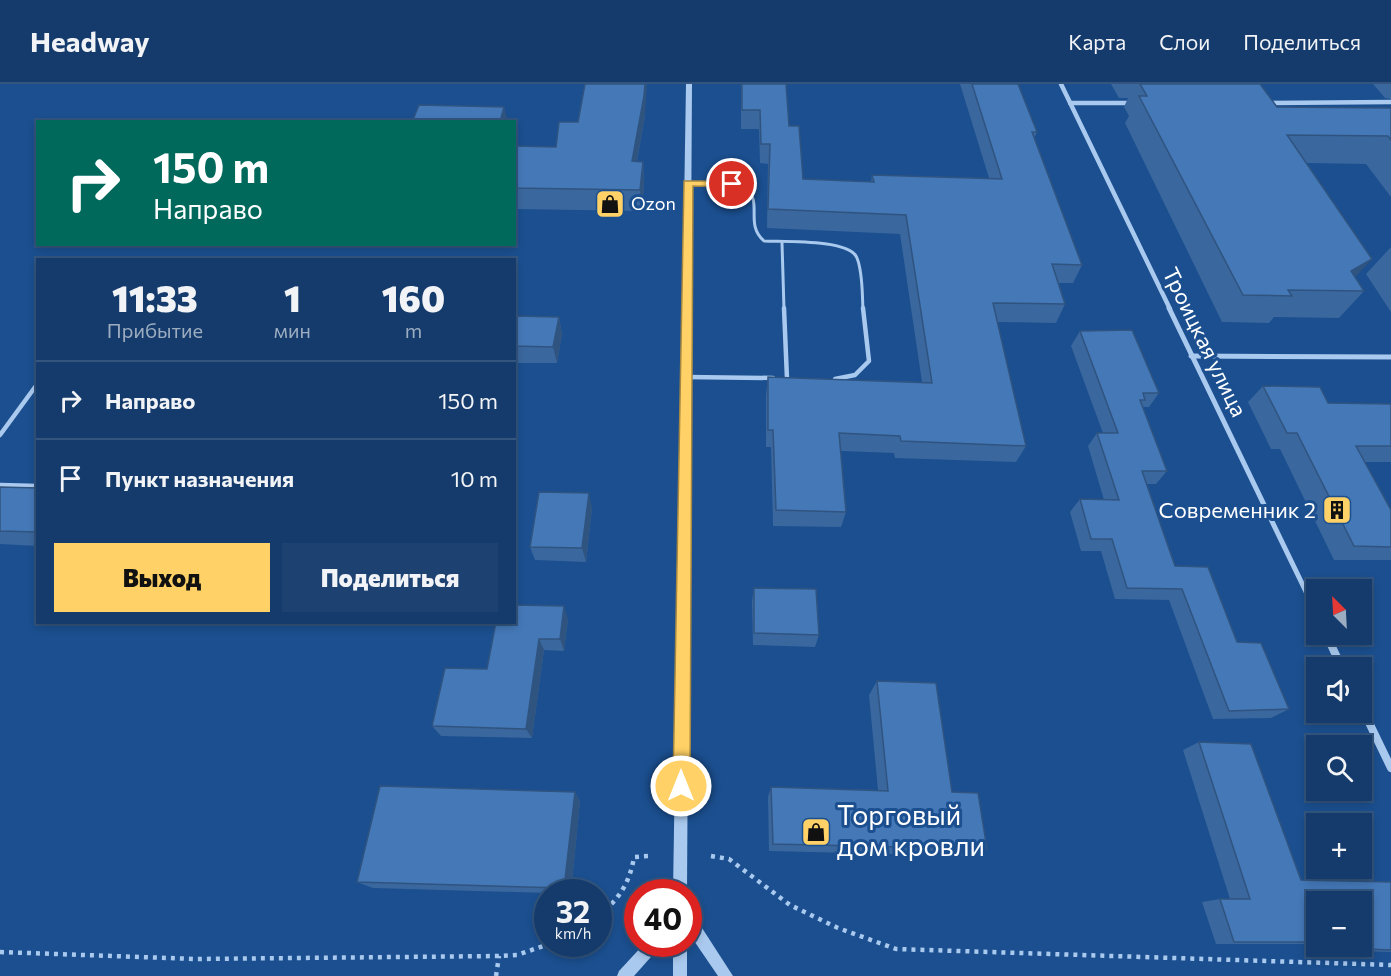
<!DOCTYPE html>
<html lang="ru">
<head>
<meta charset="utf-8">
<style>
	:root { --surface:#143b6b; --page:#1d4271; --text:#f1f3f6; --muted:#9dadc1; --line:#33557e; --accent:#ffd166 }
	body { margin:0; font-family:Commissioner,sans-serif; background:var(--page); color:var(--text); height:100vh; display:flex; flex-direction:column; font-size:22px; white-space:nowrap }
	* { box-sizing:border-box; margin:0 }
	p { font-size:20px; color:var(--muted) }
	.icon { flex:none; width:33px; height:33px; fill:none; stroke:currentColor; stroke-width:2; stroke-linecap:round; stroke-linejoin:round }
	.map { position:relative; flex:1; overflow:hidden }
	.panel { position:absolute; left:36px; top:174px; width:480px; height:366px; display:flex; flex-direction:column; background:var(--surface); border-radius:0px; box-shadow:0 3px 9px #0003,0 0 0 2px var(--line) }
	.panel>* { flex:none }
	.banner { position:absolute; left:36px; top:36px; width:480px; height:126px; border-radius:0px; box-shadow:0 3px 9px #0003,0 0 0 2px var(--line); background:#00695c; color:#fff; overflow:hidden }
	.needle { width:39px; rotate:336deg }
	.fabs { position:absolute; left:1306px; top:495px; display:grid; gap:12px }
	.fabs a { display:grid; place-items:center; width:66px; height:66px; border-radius:0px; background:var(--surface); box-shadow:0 3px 9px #0003,0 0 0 2px var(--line); font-size:30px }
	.speed { position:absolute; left:534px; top:795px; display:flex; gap:12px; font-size:30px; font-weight:700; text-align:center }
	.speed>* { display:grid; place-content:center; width:78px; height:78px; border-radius:50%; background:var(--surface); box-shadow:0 3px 9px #0003,0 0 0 2px var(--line); line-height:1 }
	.speed small { font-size:15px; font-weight:400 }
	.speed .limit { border:9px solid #d22; background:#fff; color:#111 }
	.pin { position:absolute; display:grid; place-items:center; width:51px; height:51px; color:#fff; margin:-26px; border:3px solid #fff; border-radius:50%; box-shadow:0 2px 6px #0007 }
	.me { position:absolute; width:66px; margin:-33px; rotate:0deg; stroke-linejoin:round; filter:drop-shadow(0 0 4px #0008) }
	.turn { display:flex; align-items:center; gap:21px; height:126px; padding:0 18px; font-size:27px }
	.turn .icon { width:78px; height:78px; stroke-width:2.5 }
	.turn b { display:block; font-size:42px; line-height:51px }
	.eta { display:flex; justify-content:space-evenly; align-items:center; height:102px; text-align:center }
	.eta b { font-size:36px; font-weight:800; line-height:42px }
	.primary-button { display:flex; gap:12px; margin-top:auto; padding:12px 18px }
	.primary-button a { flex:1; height:69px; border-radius:0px; background:var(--accent); color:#111; font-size:24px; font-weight:800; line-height:69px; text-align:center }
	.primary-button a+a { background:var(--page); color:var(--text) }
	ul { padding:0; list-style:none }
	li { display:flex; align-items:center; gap:18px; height:78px; padding:0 18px; border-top:2px solid var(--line) }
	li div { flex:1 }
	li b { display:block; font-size:22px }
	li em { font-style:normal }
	header { display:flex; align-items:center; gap:36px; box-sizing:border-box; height:84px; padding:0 30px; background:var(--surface); border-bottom:2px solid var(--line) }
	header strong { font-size:28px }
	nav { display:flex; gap:33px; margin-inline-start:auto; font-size:21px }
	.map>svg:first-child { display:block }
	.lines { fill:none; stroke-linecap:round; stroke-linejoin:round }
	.path { stroke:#a9c9ee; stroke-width:4.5; stroke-dasharray:4 5; stroke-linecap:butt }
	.service-far1 { stroke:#a9c9ee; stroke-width:3 }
	.service { stroke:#a9c9ee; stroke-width:4.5 }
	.minor-far2 { stroke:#a9c9ee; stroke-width:4.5 }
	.minor-far1 { stroke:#a9c9ee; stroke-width:5 }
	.minor { stroke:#a9c9ee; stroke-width:8 }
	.tertiary { fill:#a9c9ee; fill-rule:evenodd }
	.wall { fill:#3a679d }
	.shaded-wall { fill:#305480 }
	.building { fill:#4478b7; stroke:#305480; stroke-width:1.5 }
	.route { fill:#ffd166; stroke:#a68842; stroke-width:1.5 }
	.labels { text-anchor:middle; stroke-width:6; stroke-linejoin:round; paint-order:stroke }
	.far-poi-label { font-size:18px; fill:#fff; stroke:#1b4f8f; text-anchor:start }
	.street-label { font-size:22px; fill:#fff; stroke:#1b4f8f }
	.poi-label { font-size:22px; fill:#fff; stroke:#1b4f8f; text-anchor:end }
	.near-poi-label { font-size:27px; fill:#fff; stroke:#1b4f8f; text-anchor:start }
</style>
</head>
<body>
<header>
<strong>Headway</strong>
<nav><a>Карта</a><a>Слои</a><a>Поделиться</a></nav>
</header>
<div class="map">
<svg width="1391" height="892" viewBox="0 0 1391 892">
	<rect width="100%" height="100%" fill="#1b4f8f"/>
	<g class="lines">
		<g class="path">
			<polyline points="711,772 729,775 790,821 838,844 896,865 1391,881"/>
			<path d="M598,832C619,816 630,798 634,773L649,772"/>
			<polyline points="0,868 196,875 499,872 517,871 549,860"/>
			<polyline points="496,892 499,872"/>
		</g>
		<g class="service-far1">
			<path d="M688,99H725L745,103C764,119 744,139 764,157C783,158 850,155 857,174C863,189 862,210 863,225"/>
			<polyline points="782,159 784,225"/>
		</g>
		<g class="service">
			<polyline points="784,224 787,295"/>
			<polyline points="686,293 773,294"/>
			<polyline points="835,295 855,291 869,277 863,224"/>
			<polyline points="0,351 38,299"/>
			<polyline points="0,401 38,402"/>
		</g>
		<g class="minor-far2">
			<polyline points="1061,0 1170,225"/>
			<polyline points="1070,19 1132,19"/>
			<polyline points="1266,19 1391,18"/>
		</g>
		<g class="minor-far1">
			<polyline points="1169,224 1310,516"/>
			<polyline points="1191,272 1391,273"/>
		</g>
		<g class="minor">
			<polyline points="1309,515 1317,531"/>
			<polyline points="1326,550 1342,584"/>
			<polyline points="1362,624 1391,684"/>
		</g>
		<g class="tertiary">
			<polygon points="686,0 692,0 687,808 673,808"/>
			<polygon points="688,828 693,830 733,892 718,892 688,848"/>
			<polygon points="644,860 660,860 658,865 634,892 617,892 619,887"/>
			<rect x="673" y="860" width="14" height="32"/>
		</g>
	</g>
	<g class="wall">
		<polygon points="741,0 786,0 789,42 803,95 871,98 872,91 989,94 960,0 1018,0 1037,48 1034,54 1082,181 1073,199 1059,199 1065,220 1056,239 997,238 1026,362 1016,378 895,374 894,369 841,367 846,428 841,443 773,442 771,363 766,363 766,311 768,293 922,298 900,150 767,144 768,80 760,79 759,45 741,45"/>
		<polygon points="1111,0 1260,0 1277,23 1391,24 1391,113 1366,80 1306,79 1355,193 1364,207 1339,234 1274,233 1269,239 1222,238 1125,39 1129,32 1124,23 1128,14 1119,14"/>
		<polygon points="1373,0 1391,0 1391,15 1385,14"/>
		<polygon points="645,32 637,77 643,78 644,98 642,127 514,125 514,62 556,63 578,38"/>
		<polygon points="1391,163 1391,228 1366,190"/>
		<polygon points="514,232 559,233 562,250 557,279 514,279"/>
		<polygon points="1080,247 1159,309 1149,323 1143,323 1167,387 1156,400 1147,400 1175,482 1237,558 1289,625 1271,634 1213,635 1169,516 1115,515 1101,467 1081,467 1070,428 1080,415 1104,416 1088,362 1097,349 1103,349 1071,262"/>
		<polygon points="1263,302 1328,319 1391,320 1391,378 1365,378 1391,426 1391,476 1334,476 1280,365 1271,365 1248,318"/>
		<polygon points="0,403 38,404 38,462 0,460"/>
		<polygon points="592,424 586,478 535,476 530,463"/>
		<polygon points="754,504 819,551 815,563 753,561 752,517"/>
		<polygon points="568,535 564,567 544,566 532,654 441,652 432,642 487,585"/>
		<polygon points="877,597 952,708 987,765 973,772 769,767 768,713 771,703 878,706 869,611"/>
		<polygon points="1199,658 1301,796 1391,798 1391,868 1320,866 1319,862 1362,862 1317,818 1317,860 1216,860 1202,818 1220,815 1230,815 1183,666"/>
		<polygon points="575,708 580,717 571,808 548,809 373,804 357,798"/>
	</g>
	<g class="shaded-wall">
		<polygon points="645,0 647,0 645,32 633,98 632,77"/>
		<polygon points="504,23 508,38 500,38"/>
		<polygon points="643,78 644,98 642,127 640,106"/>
		<polygon points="1372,175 1347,202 1351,187"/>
		<polygon points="559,233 562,250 557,279 553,263"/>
		<polygon points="589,409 592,424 586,478 582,464"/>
		<polygon points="564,522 568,535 564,567 560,555"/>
		<polygon points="539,555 544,566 532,654 526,645"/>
		<polygon points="575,708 580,717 571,808 569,808 564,804"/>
	</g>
	<g class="building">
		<polygon points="585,0 645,0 644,12 632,77 643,78 640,106 514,104 514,62 556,63 559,38 578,38"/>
		<polygon points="742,0 786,0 789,42 799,42 803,95 874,98 872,91 1002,95 972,0 1018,0 1037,48 1032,48 1082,181 1052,180 1065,220 993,219 1026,362 901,357 900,352 839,349 846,428 776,426 773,346 768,346 768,293 932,299 906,131 768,125 770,60 761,60 760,26 742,26"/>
		<polygon points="1140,0 1260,0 1277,23 1391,24 1391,56 1388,52 1287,51 1372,175 1351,187 1364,207 1288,206 1292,212 1243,211 1139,12 1147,12"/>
		<polygon points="419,21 504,23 500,38 412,38"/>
		<polygon points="514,232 559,233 553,263 514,262"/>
		<polygon points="1132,246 1159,309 1143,309 1145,316 1140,316 1167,387 1142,387 1175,482 1208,483 1237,558 1261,559 1289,625 1229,627 1182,505 1127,504 1112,455 1091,455 1080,415 1119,416 1097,349 1118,349 1080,247"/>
		<polygon points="1263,302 1320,303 1328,319 1391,320 1391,362 1356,362 1391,426 1391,463 1354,462 1297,349 1287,349"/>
		<polygon points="0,403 38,404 38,448 0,447"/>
		<polygon points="539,408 589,409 582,464 530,463"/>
		<polygon points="754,504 816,505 819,551 754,549"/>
		<polygon points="514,521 564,522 560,555 539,555 526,645 432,642 445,584 487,585 496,538 514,538"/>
		<polygon points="877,597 936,599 952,708 978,709 987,765 773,760 771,703 888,707"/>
		<polygon points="1199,658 1251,660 1301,796 1391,798 1391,866 1343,864 1342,862 1362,862 1362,818 1317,818 1317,858 1234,858 1220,815 1250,815"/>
		<polygon points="380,702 575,708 564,804 357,798"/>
	</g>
	<polygon class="route" points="684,97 732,97 736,100 732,103 693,102 690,702 687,708 681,710 676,708 673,702"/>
	<defs>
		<g id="shop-square" transform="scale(1.5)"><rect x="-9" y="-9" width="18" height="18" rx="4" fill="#ffd166" stroke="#1b4f8f"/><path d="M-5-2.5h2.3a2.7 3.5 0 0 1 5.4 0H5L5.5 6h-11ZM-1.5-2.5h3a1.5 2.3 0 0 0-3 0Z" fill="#111"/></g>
		<g id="building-square" transform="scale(1.5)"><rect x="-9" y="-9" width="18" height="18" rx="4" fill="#ffd166" stroke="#1b4f8f"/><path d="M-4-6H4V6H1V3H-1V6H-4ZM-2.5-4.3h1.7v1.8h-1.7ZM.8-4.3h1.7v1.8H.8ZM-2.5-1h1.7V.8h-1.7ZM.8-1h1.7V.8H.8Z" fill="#111"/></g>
	</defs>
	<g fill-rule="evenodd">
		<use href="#shop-square" x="610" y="120"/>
		<use href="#building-square" x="1337" y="426"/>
		<use href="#shop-square" x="816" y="748"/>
	</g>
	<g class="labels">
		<g class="far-poi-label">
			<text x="631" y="126">Ozon</text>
		</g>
		<g class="street-label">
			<text transform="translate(1205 258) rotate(64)" y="8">Троицкая улица</text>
		</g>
		<g class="poi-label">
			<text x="1316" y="434">Современник 2</text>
		</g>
		<g class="near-poi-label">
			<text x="837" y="741">Торговый<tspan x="837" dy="31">дом кровли</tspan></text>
		</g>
	</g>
</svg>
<div class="fabs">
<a><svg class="needle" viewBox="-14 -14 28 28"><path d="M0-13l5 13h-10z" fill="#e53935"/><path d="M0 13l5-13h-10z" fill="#9dadc1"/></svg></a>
<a><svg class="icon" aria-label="sound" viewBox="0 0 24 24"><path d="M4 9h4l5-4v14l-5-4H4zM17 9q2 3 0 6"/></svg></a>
<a><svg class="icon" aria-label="search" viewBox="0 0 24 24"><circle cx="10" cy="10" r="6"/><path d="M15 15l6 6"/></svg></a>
<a>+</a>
<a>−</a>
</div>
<div class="speed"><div>32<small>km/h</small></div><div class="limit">40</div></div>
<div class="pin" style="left:732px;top:100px;background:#d93025"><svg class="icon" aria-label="arrive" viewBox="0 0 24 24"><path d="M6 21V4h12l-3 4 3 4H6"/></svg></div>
<svg class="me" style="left:681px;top:702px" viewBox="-20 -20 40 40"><circle r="17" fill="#ffd166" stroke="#fff" stroke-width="3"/><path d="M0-11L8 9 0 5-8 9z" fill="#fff"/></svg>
<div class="banner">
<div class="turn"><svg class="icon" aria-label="right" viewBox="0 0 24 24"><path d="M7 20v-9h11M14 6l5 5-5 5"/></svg><div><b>150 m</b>Направо</div></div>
</div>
<section class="panel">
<div class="eta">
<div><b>11:33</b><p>Прибытие</p></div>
<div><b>1</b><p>мин</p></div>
<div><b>160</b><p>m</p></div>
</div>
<ul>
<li><svg class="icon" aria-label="right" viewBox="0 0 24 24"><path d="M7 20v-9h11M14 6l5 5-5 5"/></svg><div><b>Направо</b></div><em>150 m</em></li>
<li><svg class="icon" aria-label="arrive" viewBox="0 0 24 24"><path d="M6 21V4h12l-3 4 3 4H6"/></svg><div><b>Пункт назначения</b></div><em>10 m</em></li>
</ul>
<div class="primary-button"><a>Выход</a><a>Поделиться</a></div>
</section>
</div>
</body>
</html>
